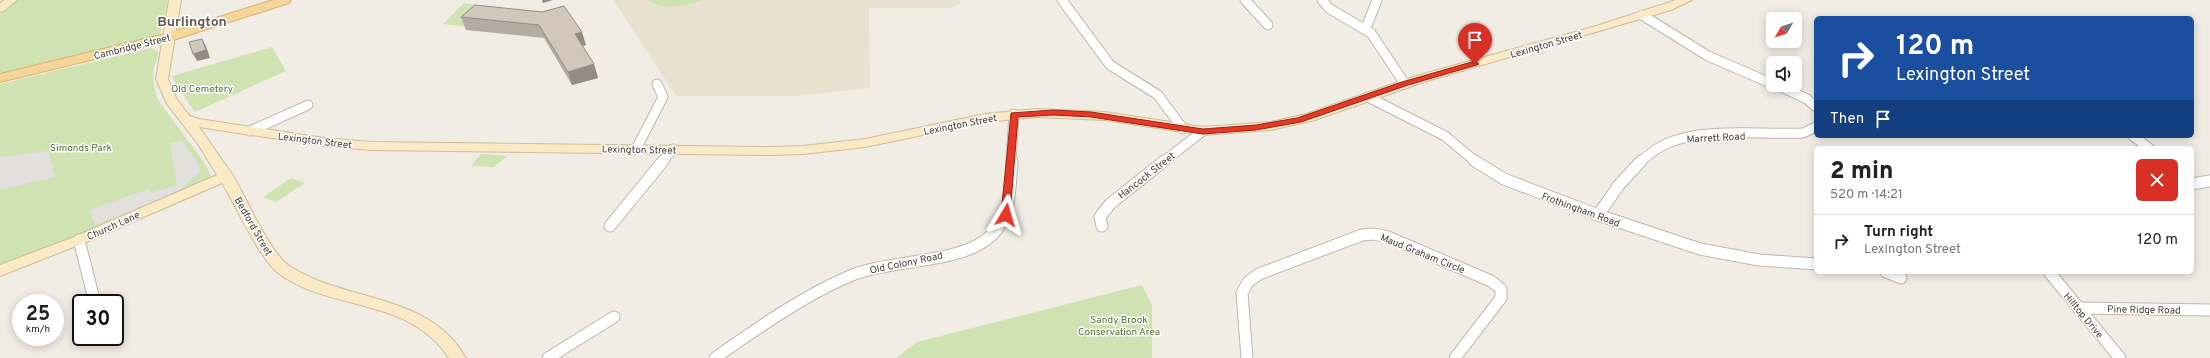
<!DOCTYPE html>
<html lang="en">
<head>
<meta charset="utf-8">
<style>
	:root { --surface:#fff; --page:#f2f2f2; --text:#222; --muted:#767676; --line:#e0e0e0 }
	body { margin:0; font-family:Overpass,sans-serif; background:var(--page); color:var(--text); height:100vh; display:flex; flex-direction:column; font-size:15px; white-space:nowrap }
	* { box-sizing:border-box; margin:0 }
	p { font-size:13px; color:var(--muted) }
	.icon { flex:none; width:22px; height:22px; fill:none; stroke:currentColor; stroke-width:2; stroke-linecap:round; stroke-linejoin:round }
	.map { position:relative; flex:1; overflow:hidden }
	.sheet { position:absolute; left:1814px; top:146px; width:380px; height:128px; display:flex; flex-direction:column; background:var(--surface); border-radius:6px; box-shadow:0 2px 10px #0003 }
	.sheet>* { flex:none }
	.guide { position:absolute; left:1814px; top:16px; width:380px; height:122px; border-radius:6px; box-shadow:0 2px 10px #0003; background:#1a4fa0; color:#fff; overflow:hidden }
	.needle { width:26px; rotate:231deg }
	.buttons { position:absolute; left:1766px; top:12px; display:grid; gap:8px }
	.buttons a { display:grid; place-items:center; width:36px; height:36px; border-radius:6px; background:var(--surface); box-shadow:0 2px 10px #0003; font-size:20px }
	.speed { position:absolute; left:12px; top:294px; display:flex; gap:8px; font-size:20px; font-weight:700; text-align:center }
	.speed>* { display:grid; place-content:center; width:52px; height:52px; border-radius:50%; background:var(--surface); box-shadow:0 2px 10px #0003; line-height:1 }
	.speed small { font-size:10px; font-weight:400 }
	.speed .limit { border:2px solid #111; border-radius:6px; background:#fff; color:#111 }
	.pin { position:absolute; display:grid; place-items:center; width:34px; height:34px; color:#fff; margin:-41px -17px; border-radius:50% 50% 50% 0; rotate:-45deg; box-shadow:0 0 4px #0007 }
	.pin .icon { rotate:45deg }
	.me { position:absolute; width:44px; margin:-22px; rotate:7deg; stroke-linejoin:round; filter:drop-shadow(0 0 3px #0008) }
	.turn { display:flex; align-items:center; gap:14px; height:84px; padding:0 16px; font-size:18px }
	.turn .icon { width:52px; height:52px; stroke-width:2.5 }
	.turn b { display:block; font-size:28px; line-height:34px }
	.then { display:flex; align-items:center; height:38px; padding:0 16px; background:#0003; gap:8px; font-size:15px }
	.round { display:grid; place-items:center; flex:none; width:42px; height:42px; border-radius:6px; background:var(--page) }
	.summary { display:flex; align-items:center; justify-content:space-between; height:68px; padding:0 16px }
	h1 { font-size:24px; font-weight:800; line-height:30px }
	ul { padding:0; list-style:none }
	li { display:flex; align-items:center; gap:12px; height:52px; padding:0 16px; border-top:1px solid var(--line) }
	li div { flex:1 }
	li b { display:block; font-size:15px }
	li em { font-style:normal }
	.map>svg:first-child { display:block }
	.education { fill:#e9e1d0 }
	.green { fill:#cfe2b1 }
	.parking { fill:#e2e0dd }
	.lines { fill:none; stroke-linecap:round; stroke-linejoin:round }
	.street-far1-casing { stroke:#beb7ac; stroke-width:11 }
	.street-casing { stroke:#beb7ac; stroke-width:13 }
	.secondary-casing { stroke:#cdbc98; stroke-width:2 }
	.primary-casing { stroke:#d9b26b; stroke-width:2 }
	.street-far1 { stroke:#fff; stroke-width:9 }
	.street { stroke:#fff; stroke-width:11 }
	.secondary { fill:#faeac6; fill-rule:evenodd }
	.primary { fill:#f5d69a; fill-rule:evenodd }
	.wall { fill:#b4aca1 }
	.shaded-wall { fill:#928c83 }
	.building { fill:#d1c8bb; stroke:#928c83 }
	.route { fill:#e73825; stroke:#962418 }
	.labels { text-anchor:middle; stroke-width:3; stroke-linejoin:round; paint-order:stroke }
	.street-label { font-size:10px; fill:#433d35; stroke:#fff }
	.park-label { font-size:10px; fill:#4a6f2e; stroke:#fff }
	.district-label { font-size:14px; font-weight:bold; fill:#655a4d; stroke:#fff }
</style>
</head>
<body>
<div class="map">
<svg width="2210" height="358" viewBox="0 0 2210 358">
	<rect width="100%" height="100%" fill="#f1ede5"/>
	<polygon class="education" points="613,0 960,0 961,3 951,8 869,8 870,88 793,96 676,96"/>
	<g class="green">
		<polygon points="18,0 168,0 160,34 129,43 0,74 0,14"/>
		<path d="M648,0H702C686,6 663,11 648,0Z"/>
		<polygon points="464,3 496,8 469,27 443,24"/>
		<polygon points="272,47 286,71 195,112 176,85 172,76"/>
		<path d="M151,48L158,52C159,58 155,62 154,68C152,79 154,89 158,100L206,165L211,177L207,181L163,201L0,267V84Z"/>
		<polygon points="481,154 507,156 494,167 471,166"/>
		<polygon points="291,178 305,183 276,202 263,197"/>
		<polygon points="1142,285 1152,305 1152,358 896,358 917,342"/>
	</g>
	<g class="parking">
		<polygon points="182,140 198,163 200,172 182,188 170,196 112,221 111,218 95,225 89,210 149,189 151,193 177,185 170,143"/>
		<polygon points="49,151 55,177 0,190 0,157"/>
	</g>
	<g class="lines">
		<g class="street-far1-casing">
			<g id="street-far1">
				<polyline points="1062,0 1110,65 1158,95 1183,129"/>
				<polyline points="1245,0 1268,25"/>
				<polyline points="1322,0 1330,9 1371,33 1405,84"/>
				<polyline points="1642,15 1708,56 1773,84"/>
				<polyline points="1366,28 1377,0"/>
				<polyline points="1777,85 1807,99 1816,107"/>
				<polyline points="1368,97 1445,136 1476,162"/>
				<polyline points="250,131 308,105"/>
				<polyline points="2133,136 2149,148"/>
				<polyline points="636,149 663,97 657,84"/>
				<polyline points="662,162 673,149"/>
				<polyline points="1011,162 1014,114"/>
				<polyline points="1163,162 1203,131"/>
				<path d="M1640,162C1648,155 1658,147 1668,143C1706,127 1762,135 1803,133L1816,127"/>
			</g>
		</g>
		<g class="street-casing">
			<g id="street">
				<polyline points="1475,161 1504,179 1598,215 1700,249 1759,260 1816,264"/>
				<polyline points="2192,184 2210,181"/>
				<polyline points="1598,215 1619,185 1641,161"/>
				<polyline points="610,226 663,161"/>
				<polyline points="1102,226 1100,217 1110,204 1164,161"/>
				<polyline points="79,240 95,303"/>
				<polyline points="1886,272 1901,278"/>
				<polyline points="2049,272 2120,358"/>
				<polyline points="2078,308 2210,310"/>
				<polyline points="548,358 614,317"/>
				<path d="M715,358C756,329 809,292 855,274C894,259 962,264 992,235C1011,217 1010,186 1012,161"/>
				<polyline points="1247,358 1242,293 1248,282 1259,274 1362,235 1374,234 1388,237 1491,281 1501,289 1501,298 1455,358"/>
			</g>
		</g>
		<g class="secondary-casing">
			<g id="secondary">
				<polygon points="4,0 17,0 4,11 0,12 0,3"/>
				<path d="M169,0H181L168,79L175,96L184,109L190,116L199,119L324,138L372,142L770,147L803,146L865,139L985,114L1036,109L1105,112L1203,127L1271,122L1306,114L1416,76L1593,27L1676,0H1692L1671,10L1424,82L1315,120L1271,130L1203,135L1105,120L1036,117L985,122L865,147L803,154L770,155L372,150L324,146L199,127C210,142 221,159 232,174C246,196 270,255 291,267C349,303 429,293 466,358H449C407,295 331,313 278,273C259,258 236,206 222,183L84,243L0,276V265L74,237L217,175L198,144L167,104L156,79Z"/>
			</g>
		</g>
		<g class="primary-casing">
			<polygon id="primary" points="273,0 291,0 289,3 173,40 0,82 0,74 165,34"/>
		</g>
		<use href="#street-far1" class="street-far1"/>
		<use href="#street" class="street"/>
		<use href="#secondary" class="secondary"/>
		<use href="#primary" class="primary"/>
	</g>
	<polygon class="wall" points="542,12 586,45 582,46 594,64 598,78 572,85 544,38 466,30 461,17"/>
	<g class="shaded-wall">
		<polygon points="542,0 553,0 543,3"/>
		<polygon points="582,32 586,45 579,47 575,34"/>
		<polygon points="202,39 206,46 210,58 197,61 193,54"/>
		<polygon points="594,64 598,78 572,85 568,72"/>
	</g>
	<g class="building">
		<polygon points="475,5 542,12 564,6 582,32 575,34 594,64 568,72 539,25 461,17"/>
		<polygon points="202,39 206,50 193,54 189,42"/>
	</g>
	<polygon class="route" points="1475,61 1479,64 1477,65 1408,85 1301,122 1256,130 1203,134 1091,117 1053,115 1018,117 1010,215 1006,218 1001,215 1011,113 1053,110 1091,112 1203,129 1256,125 1297,118 1402,82"/>
	<g class="labels">
		<g class="street-label">
			<text transform="translate(1546 44) rotate(-16)" y="4">Lexington Street</text>
			<text transform="translate(132 46) rotate(-14)" y="4">Cambridge Street</text>
			<text transform="translate(960 124) rotate(-11)" y="4">Lexington Street</text>
			<text transform="translate(1716 137) rotate(-3)" y="4">Marrett Road</text>
			<text transform="translate(315 140) rotate(7)" y="4">Lexington Street</text>
			<text transform="translate(639 149) rotate(1)" y="4">Lexington Street</text>
			<text transform="translate(1146 175) rotate(-38)" y="4">Hancock Street</text>
			<text transform="translate(1581 209) rotate(20)" y="4">Frothingham Road</text>
			<text transform="translate(113 225) rotate(-24)" y="4">Church Lane</text>
			<text transform="translate(254 226) rotate(60)" y="4">Bedford Street</text>
			<text transform="translate(1423 253) rotate(22)" y="4">Maud Graham Circle</text>
			<text transform="translate(906 262) rotate(-12)" y="4">Old Colony Road</text>
			<text transform="translate(2144 309) rotate(1)" y="4">Pine Ridge Road</text>
			<text transform="translate(2084 315) rotate(50)" y="4">Hilltop Drive</text>
		</g>
		<g class="park-label">
			<text x="202" y="92">Old Cemetery</text>
			<text x="81" y="151">Simonds Park</text>
			<text x="1119" y="323">Sandy Brook<tspan x="1119" dy="12">Conservation Area</tspan></text>
		</g>
		<g class="district-label">
			<text x="192" y="26">Burlington</text>
		</g>
	</g>
</svg>
<div class="buttons">
<a><svg class="needle" viewBox="-14 -14 28 28"><path d="M0-13l5 13h-10z" fill="#e53935"/><path d="M0 13l5-13h-10z" fill="#767676"/></svg></a>
<a><svg class="icon" aria-label="sound" viewBox="0 0 24 24"><path d="M4 9h4l5-4v14l-5-4H4zM17 9q2 3 0 6"/></svg></a>
</div>
<div class="speed"><div>25<small>km/h</small></div><div class="limit">30</div></div>
<div class="pin" style="left:1475px;top:64px;background:#d93025"><svg class="icon" aria-label="arrive" viewBox="0 0 24 24"><path d="M6 21V4h12l-3 4 3 4H6"/></svg></div>
<svg class="me" style="left:1006px;top:215px" viewBox="-20 -20 40 40"><path d="M0-17L14 15 0 8-14 15z" fill="#e73825" stroke="#fff" stroke-width="4"/></svg>
<div class="guide">
<div class="turn"><svg class="icon" aria-label="right" viewBox="0 0 24 24"><path d="M7 20v-9h11M14 6l5 5-5 5"/></svg><div><b>120 m</b>Lexington Street</div></div>
<div class="then">Then<svg class="icon" aria-label="arrive" viewBox="0 0 24 24"><path d="M6 21V4h12l-3 4 3 4H6"/></svg></div>
</div>
<section class="sheet">
<div class="summary"><div><h1>2 min</h1><p>520 m · 14:21</p></div><a class="round" style="background:#d93025;color:#fff"><svg class="icon" aria-label="close" viewBox="0 0 24 24"><path d="M6 6l12 12M18 6L6 18"/></svg></a></div>
<ul>
<li><svg class="icon" aria-label="right" viewBox="0 0 24 24"><path d="M7 20v-9h11M14 6l5 5-5 5"/></svg><div><b>Turn right</b><p>Lexington Street</p></div><em>120 m</em></li>
</ul>
</section>
</div>
</body>
</html>
